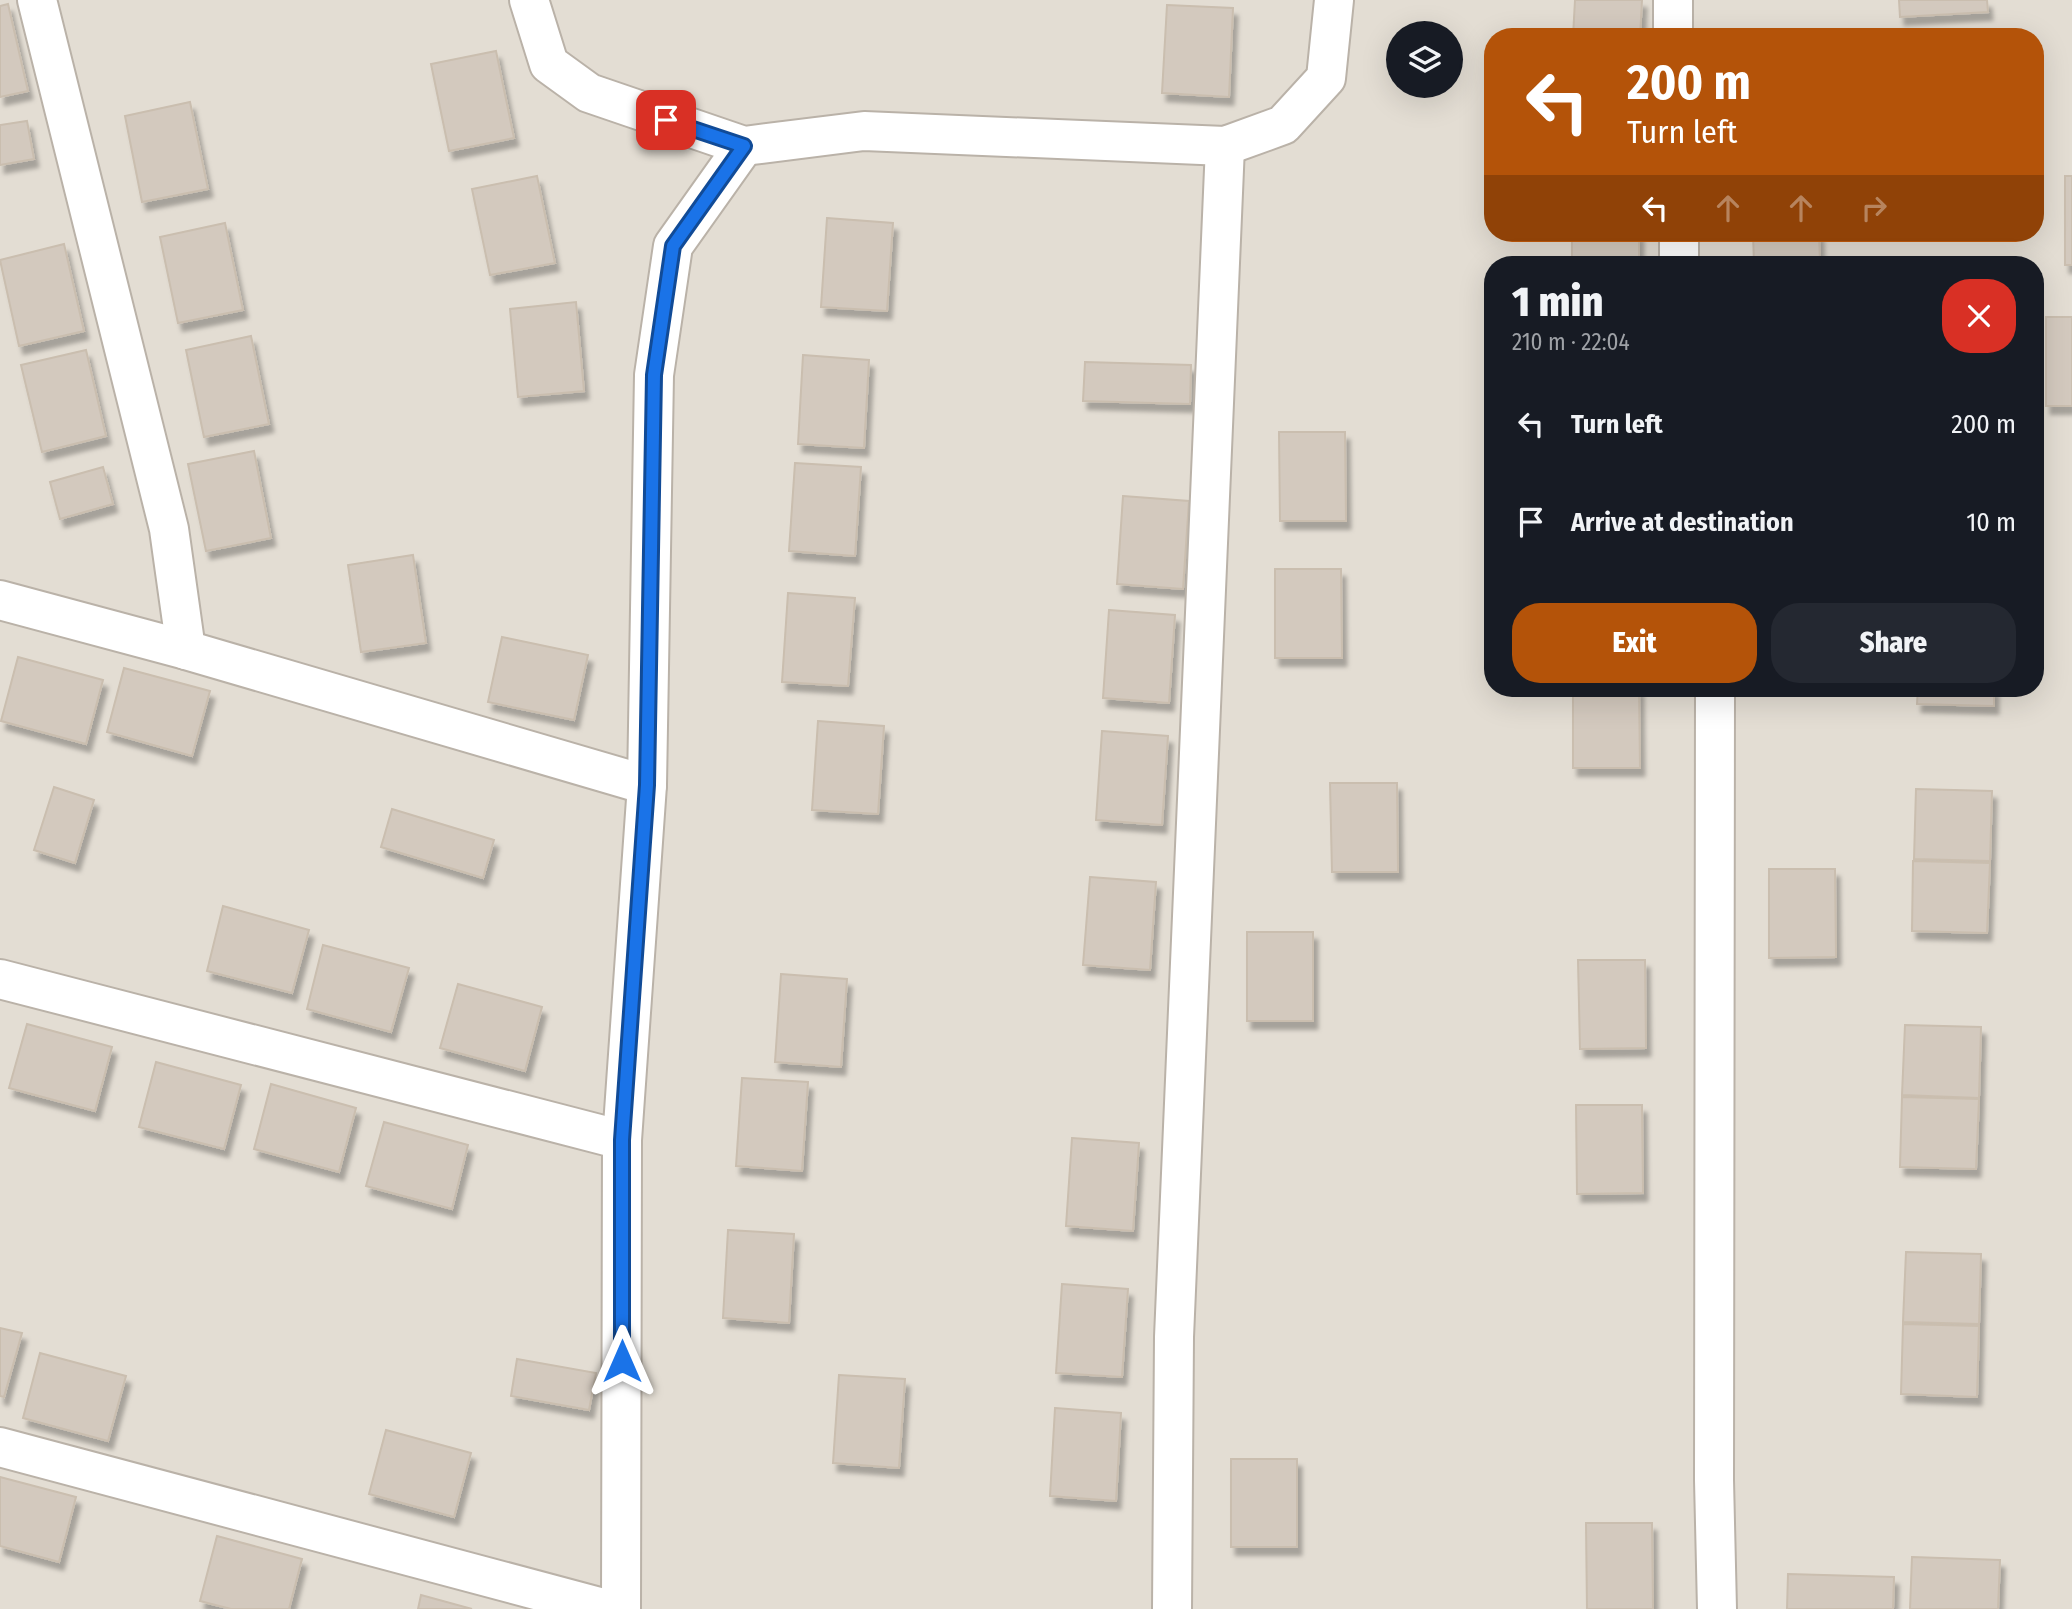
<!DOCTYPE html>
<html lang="en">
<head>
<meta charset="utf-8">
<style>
	:root { --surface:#171b24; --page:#242831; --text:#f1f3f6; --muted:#9ea1a6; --accent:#b45309 }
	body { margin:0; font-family:"Fira Sans Condensed",sans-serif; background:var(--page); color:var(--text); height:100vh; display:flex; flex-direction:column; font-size:26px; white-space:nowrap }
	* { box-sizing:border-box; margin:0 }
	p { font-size:23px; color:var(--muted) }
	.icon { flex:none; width:38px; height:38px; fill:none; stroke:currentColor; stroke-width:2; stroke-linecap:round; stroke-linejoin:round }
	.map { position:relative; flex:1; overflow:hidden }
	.side { position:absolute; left:1484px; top:256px; width:560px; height:441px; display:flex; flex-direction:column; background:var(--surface); border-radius:28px; box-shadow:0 7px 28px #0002 }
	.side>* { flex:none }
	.banner { position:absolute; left:1484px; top:28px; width:560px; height:214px; border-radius:28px; box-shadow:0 7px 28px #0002; background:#b45309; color:#fff; overflow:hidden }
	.buttons { position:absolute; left:1386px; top:21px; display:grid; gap:14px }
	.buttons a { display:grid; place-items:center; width:77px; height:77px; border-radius:50%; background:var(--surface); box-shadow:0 7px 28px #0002; font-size:35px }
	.pin { position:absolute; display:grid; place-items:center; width:60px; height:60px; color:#fff; margin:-30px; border-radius:14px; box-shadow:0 4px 10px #0006 }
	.me { position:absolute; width:77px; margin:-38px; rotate:0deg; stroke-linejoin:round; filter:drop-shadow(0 0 5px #0008) }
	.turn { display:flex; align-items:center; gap:24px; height:147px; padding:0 28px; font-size:32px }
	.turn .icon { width:91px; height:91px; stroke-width:2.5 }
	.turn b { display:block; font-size:49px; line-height:60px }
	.lanes { display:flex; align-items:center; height:66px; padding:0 28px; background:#0003; justify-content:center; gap:35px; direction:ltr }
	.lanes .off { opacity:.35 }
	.round { display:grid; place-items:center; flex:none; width:74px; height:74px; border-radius:28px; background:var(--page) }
	.overview { display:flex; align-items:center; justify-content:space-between; height:119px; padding:0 28px }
	h1 { font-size:42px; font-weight:800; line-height:52px }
	.button { display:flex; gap:14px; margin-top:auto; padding:14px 28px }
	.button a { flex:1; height:80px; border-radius:28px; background:var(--accent); color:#fff; font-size:28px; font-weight:800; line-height:80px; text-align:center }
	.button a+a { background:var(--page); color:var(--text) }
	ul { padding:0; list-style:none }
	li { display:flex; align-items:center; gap:21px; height:98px; padding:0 28px }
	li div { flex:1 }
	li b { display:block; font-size:26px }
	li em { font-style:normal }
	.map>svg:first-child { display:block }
	.residential { fill:#e3ddd3; fill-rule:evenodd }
	.building { fill:#d3c9be; stroke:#cabeaf; stroke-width:2; filter:url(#shadow) }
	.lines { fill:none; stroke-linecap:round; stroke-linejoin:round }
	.street-casing { stroke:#bab2a8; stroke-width:42 }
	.street { stroke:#fff; stroke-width:38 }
	.route-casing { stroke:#114b97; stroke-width:18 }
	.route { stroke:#1a73e8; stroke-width:12 }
</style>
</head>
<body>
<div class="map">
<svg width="2072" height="1609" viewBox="0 0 2072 1609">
	<defs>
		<filter id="shadow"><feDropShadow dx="4.5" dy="8" stdDeviation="2" flood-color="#0004"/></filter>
	</defs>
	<rect width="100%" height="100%" fill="#f0ece5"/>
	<path class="residential" d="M0,0H2072V1609H0ZM1398,33H1451V86H1398ZM1493,37H2035V233H1493ZM1493,264H2035V688H1493Z"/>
	<g class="building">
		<polygon points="1575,0 1642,0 1640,37 1573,37"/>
		<polygon points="1899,0 1987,0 1988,12 1900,17"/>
		<polygon points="8,4 28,91 0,97 0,6"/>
		<polygon points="1167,5 1233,8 1229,97 1162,93"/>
		<polygon points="496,51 514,138 449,151 431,64"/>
		<polygon points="190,102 208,189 142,202 125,116"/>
		<polygon points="27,121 34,159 0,165 0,125"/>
		<polygon points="537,176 555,263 490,275 472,189"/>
		<rect x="2065" y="176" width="7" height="89"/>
		<polygon points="827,218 893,223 887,311 821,307"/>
		<polygon points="225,223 243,310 178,323 160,237"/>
		<rect x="1572" y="233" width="67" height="25"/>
		<polygon points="1753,233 1819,233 1820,264 1754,264"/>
		<polygon points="64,244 84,331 19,346 0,260"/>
		<polygon points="576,302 584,391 518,397 510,309"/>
		<rect x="2046" y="317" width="26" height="89"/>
		<polygon points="251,336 269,424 204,437 186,350"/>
		<polygon points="86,350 106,436 42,452 21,365"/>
		<polygon points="803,355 869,360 864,448 798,444"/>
		<polygon points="1085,362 1191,365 1190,404 1083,401"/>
		<polygon points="1279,432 1345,432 1346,521 1280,521"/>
		<polygon points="254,451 271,538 206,551 188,464"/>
		<polygon points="795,463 861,467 855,556 789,551"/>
		<polygon points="103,467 113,504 60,519 50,482"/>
		<polygon points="1123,496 1189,501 1183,589 1117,584"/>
		<polygon points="413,555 426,643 361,652 348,565"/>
		<polygon points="1275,569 1341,569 1342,658 1275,658"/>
		<polygon points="788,593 855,598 848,686 782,682"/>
		<polygon points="1109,610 1175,615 1169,703 1103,698"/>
		<polygon points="502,637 588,655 574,720 488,702"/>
		<polygon points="18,657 103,680 86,744 1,721"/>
		<polygon points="124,668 210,691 192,756 107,732"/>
		<polygon points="1573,688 1639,688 1640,768 1573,768"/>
		<polygon points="1918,688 1994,688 1994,706 1917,704"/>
		<polygon points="818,721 884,726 878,814 812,810"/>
		<polygon points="1102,731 1168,736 1162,825 1096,820"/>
		<polygon points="1330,783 1397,783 1398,872 1332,872"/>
		<polygon points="54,787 94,800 75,863 34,850"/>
		<polygon points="1916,789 1992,791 1990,861 1914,859"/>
		<polygon points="392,809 494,840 483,878 381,847"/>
		<polygon points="1913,861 1990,863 1987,933 1912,931"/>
		<polygon points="1769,869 1835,869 1836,957 1769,958"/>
		<polygon points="1090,877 1156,882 1150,970 1083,965"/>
		<polygon points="223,906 309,930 292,993 207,971"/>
		<rect x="1247" y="932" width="66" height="89"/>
		<polygon points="323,945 409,968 391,1032 307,1009"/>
		<polygon points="1578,960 1645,960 1646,1048 1580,1049"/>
		<polygon points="781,974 847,979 841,1067 775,1062"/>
		<polygon points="458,984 542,1007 525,1071 440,1048"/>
		<polygon points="27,1024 112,1047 95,1111 9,1088"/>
		<polygon points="1905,1025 1981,1027 1979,1098 1902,1095"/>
		<polygon points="156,1062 241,1085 224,1149 139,1127"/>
		<polygon points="742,1078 808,1082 802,1171 736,1166"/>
		<polygon points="271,1084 356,1108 339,1172 254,1149"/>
		<polygon points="1902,1097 1979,1099 1976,1169 1900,1167"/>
		<polygon points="1576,1105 1642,1105 1643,1193 1577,1194"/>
		<polygon points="384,1122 468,1145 452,1209 366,1186"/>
		<polygon points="1072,1138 1139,1143 1133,1231 1066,1226"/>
		<polygon points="728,1230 794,1234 789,1323 723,1318"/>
		<polygon points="1906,1252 1981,1254 1979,1324 1903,1322"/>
		<polygon points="1062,1284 1128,1289 1122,1377 1056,1373"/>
		<polygon points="1903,1324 1979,1326 1977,1397 1901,1394"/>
		<polygon points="0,1328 22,1333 4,1397 0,1396"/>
		<polygon points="40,1353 126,1376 108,1441 23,1418"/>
		<polygon points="517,1359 596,1373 589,1410 511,1396"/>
		<polygon points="839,1375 905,1379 899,1468 833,1463"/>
		<polygon points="1055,1408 1121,1413 1116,1501 1050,1496"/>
		<polygon points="386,1430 471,1453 454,1517 369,1494"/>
		<rect x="1231" y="1459" width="66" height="88"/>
		<polygon points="0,1477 76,1497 59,1562 0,1546"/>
		<polygon points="1586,1523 1652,1523 1653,1609 1587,1609"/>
		<polygon points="217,1536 302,1559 289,1609 231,1609 200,1601"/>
		<polygon points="1912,1557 2000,1560 1998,1609 1910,1609"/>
		<polygon points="1788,1574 1894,1577 1893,1609 1787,1609"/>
		<polygon points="421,1595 472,1609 418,1609"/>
	</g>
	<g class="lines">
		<g class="street-casing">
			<g id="street">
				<polyline points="37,0 169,529 186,650"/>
				<polyline points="529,0 549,64 589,93 744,146 864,131 1225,146 1283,125 1326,78 1334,0"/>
				<polyline points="1673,0 1673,37"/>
				<polyline points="1679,233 1679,264"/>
				<polyline points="0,600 186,650 647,785"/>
				<polyline points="1715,688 1714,1480 1717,1609"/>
				<polyline points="0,979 622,1140"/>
				<polyline points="0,1447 607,1609"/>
				<polyline points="621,1609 622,1140 647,785 654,375 673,246 744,146"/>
				<polyline points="1172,1609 1174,1337 1225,146"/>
			</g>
		</g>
		<use href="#street" class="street"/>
	</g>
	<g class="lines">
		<g class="route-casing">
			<polyline id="route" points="622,1361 622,1140 647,785 654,375 673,246 744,146 666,120"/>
		</g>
		<use href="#route" class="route"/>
	</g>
</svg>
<div class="buttons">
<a><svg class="icon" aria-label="layers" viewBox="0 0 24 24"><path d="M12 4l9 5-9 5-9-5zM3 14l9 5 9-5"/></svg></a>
</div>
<div class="pin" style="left:666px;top:120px;background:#d93025"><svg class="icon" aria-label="arrive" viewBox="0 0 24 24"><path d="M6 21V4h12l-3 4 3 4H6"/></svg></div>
<svg class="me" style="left:622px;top:1361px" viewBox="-20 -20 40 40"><path d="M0-17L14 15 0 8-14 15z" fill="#1a73e8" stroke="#fff" stroke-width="4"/></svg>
<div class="banner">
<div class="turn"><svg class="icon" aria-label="left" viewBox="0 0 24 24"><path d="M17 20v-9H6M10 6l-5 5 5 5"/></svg><div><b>200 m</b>Turn left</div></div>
<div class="lanes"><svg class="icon" aria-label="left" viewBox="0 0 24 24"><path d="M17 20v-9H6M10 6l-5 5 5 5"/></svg><svg class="icon off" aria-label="ahead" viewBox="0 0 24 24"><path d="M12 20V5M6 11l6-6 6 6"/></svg><svg class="icon off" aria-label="ahead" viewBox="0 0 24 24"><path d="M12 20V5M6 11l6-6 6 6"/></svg><svg class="icon off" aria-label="right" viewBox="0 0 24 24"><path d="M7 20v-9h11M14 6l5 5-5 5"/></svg></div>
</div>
<section class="side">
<div class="overview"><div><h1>1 min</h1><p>210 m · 22:04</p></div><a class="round" style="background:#d93025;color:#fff"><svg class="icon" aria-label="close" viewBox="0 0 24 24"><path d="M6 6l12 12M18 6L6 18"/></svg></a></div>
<ul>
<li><svg class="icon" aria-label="left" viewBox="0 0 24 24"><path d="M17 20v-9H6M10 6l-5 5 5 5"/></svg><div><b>Turn left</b></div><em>200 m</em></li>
<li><svg class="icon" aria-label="arrive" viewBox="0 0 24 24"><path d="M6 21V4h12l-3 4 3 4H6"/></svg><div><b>Arrive at destination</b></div><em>10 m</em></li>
</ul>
<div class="button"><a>Exit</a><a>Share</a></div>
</section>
</div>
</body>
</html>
